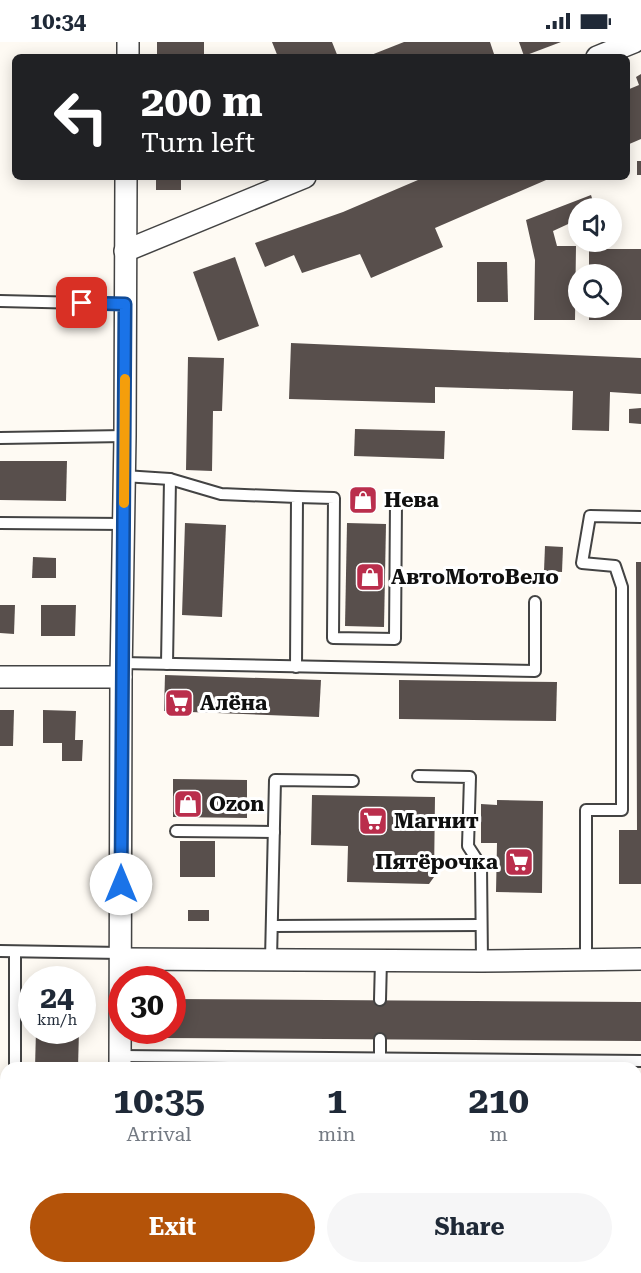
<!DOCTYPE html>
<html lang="en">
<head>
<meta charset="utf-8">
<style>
	:root { --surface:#fff; --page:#f6f6f7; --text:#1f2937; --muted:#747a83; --accent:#b45309 }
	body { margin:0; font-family:"Roboto Serif",serif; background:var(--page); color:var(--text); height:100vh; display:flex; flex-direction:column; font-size:22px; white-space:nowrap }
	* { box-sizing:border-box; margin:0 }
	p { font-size:20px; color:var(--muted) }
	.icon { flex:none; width:33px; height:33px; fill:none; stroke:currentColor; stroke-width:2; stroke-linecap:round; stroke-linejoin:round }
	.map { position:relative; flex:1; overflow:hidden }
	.drawer { position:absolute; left:0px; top:1020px; width:642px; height:212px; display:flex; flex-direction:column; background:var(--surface); border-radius:18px 18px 0 0; box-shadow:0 3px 15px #0003 }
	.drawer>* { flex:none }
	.guide { position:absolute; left:12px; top:12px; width:618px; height:126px; border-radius:9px; box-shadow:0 3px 15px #0003; background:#202124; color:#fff; overflow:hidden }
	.fabs { position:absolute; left:568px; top:156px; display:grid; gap:12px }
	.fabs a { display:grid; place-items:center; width:54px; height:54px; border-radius:50%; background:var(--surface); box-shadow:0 3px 15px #0003; font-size:30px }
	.speed { position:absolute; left:18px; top:924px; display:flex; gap:12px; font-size:30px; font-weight:700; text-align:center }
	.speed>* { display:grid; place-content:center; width:78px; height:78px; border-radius:50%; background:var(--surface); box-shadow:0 3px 15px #0003; line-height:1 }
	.speed small { font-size:15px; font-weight:400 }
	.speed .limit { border:9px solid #d22; background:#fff; color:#111 }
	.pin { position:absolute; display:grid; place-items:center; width:51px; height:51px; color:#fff; margin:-26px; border-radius:12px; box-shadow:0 3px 9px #0006 }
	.me { position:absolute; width:66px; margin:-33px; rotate:0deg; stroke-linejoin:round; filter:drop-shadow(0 0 4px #0008) }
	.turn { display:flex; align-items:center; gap:21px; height:126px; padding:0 30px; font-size:27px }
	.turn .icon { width:78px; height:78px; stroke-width:2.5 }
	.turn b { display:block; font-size:42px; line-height:51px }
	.eta { display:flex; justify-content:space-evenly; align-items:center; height:102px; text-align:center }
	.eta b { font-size:36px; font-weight:700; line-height:42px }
	.button { display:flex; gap:12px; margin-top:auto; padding:12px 30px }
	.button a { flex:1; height:69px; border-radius:36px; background:var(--accent); color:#fff; font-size:24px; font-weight:700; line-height:69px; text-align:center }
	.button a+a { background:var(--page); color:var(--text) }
	.status { display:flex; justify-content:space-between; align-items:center; height:42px; padding:0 30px; background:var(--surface); direction:ltr }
	.status svg { height:16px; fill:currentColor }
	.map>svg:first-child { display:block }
	.building { fill:#584f4c }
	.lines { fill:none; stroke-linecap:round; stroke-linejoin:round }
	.service-casing { stroke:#434343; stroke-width:14 }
	.minor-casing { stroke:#434343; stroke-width:24 }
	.service { stroke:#fff; stroke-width:10 }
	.minor { stroke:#fff; stroke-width:21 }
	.route-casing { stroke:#114b97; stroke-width:15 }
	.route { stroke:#1a73e8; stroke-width:10 }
	.slow { stroke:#f59e0b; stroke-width:10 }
	.labels { text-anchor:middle; stroke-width:6; stroke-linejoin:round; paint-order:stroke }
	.poi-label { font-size:21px; font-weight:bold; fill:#101010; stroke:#fff; text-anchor:start }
</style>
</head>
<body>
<div class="status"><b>10:34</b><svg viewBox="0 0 49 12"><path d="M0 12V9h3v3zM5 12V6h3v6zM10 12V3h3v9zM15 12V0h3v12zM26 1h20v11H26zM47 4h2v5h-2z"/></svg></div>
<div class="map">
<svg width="641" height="1231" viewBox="0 0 641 1231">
	<rect width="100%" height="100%" fill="#fefaf3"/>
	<g class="building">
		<rect x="157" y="0" width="47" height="15"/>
		<polygon points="272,0 332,0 338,15 278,15"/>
		<polygon points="404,0 490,0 495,15 366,15"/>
		<polygon points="519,0 561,0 524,14"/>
		<polygon points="641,32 641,97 627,103 627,48 639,43 636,35"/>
		<rect x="637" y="119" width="4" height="14"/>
		<rect x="156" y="135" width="25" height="13"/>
		<polygon points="425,135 553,135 435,186 443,205 371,236 360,212 302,231 294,213 265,225 255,201 343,170"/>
		<polygon points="591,153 595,166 579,166 579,177 553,189 557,204 576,204 575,278 534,278 535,218 526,178"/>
		<polygon points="589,207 641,207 641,278 589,278 589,266 612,266 612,232 589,232"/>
		<polygon points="235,215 259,284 218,299 193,230"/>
		<polygon points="477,220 507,220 508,260 477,260"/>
		<polygon points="291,301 641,316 641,352 610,350 609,389 572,388 573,349 435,345 435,361 289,357"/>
		<polygon points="188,315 224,316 222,369 213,369 212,429 186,428"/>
		<polygon points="641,366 641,382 629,381 629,367"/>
		<polygon points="355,387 445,389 444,417 354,414"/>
		<polygon points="0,419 67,419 66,459 0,458"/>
		<polygon points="185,481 226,483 222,575 182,573"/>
		<polygon points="347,481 386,482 384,585 345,584"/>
		<polygon points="545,504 563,505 562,530 544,529"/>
		<polygon points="33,515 56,516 56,536 32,536"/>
		<polygon points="636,520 641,520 641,842 619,842 619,788 637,788"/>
		<polygon points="0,563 15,563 14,592 0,591"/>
		<polygon points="41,563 76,563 75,594 41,594"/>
		<polygon points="165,633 321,638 319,675 164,669"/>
		<polygon points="399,638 557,640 556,679 399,677"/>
		<polygon points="0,668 14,668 13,704 0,704"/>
		<polygon points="43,668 76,669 75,698 83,698 82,719 62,719 62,701 43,701"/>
		<polygon points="173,737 247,738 247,776 173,775"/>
		<polygon points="312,753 435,755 434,835 429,842 347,840 348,804 311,803"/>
		<polygon points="497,758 543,759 542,851 496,850 497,801 481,801 481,762 497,763"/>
		<rect x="180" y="799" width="35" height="36"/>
		<rect x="188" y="868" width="21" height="11"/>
		<polygon points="172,957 641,960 641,999 164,996 164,988 172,988"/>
		<polygon points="36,988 79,988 78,1026 35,1026"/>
		<rect x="0" y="1182" width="6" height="35"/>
		<rect x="464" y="1226" width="63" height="5"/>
	</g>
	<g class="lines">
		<g class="service-casing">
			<g id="service">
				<polyline points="0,259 125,262"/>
				<polyline points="0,396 125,394"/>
				<polyline points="124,434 170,437 221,452 297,455 296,625"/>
				<polyline points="297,455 334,456 333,596 395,597 396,459"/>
				<polyline points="0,481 124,482"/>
				<polyline points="121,621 535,629 535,560"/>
				<polyline points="167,622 170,437"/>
				<polyline points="418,734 470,735 468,804 481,824 482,919"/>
				<polyline points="176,789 274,790"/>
				<polyline points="273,884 481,883"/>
				<polyline points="0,909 121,911"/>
				<polyline points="271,917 275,738 353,739"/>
				<polyline points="586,917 586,768 622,768 622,545 615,524 582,521 590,474 641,475"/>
				<polyline points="380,958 381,918"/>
				<polyline points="121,1014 641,1019"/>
				<polyline points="380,1017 380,997"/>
				<polyline points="15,1026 15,910"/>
				<polyline points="0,1170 6,1170"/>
			</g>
		</g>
		<g class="minor-casing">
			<g id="minor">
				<polyline points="128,15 128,0"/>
				<polyline points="597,15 634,0"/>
				<polyline points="125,209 305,135"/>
				<polyline points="0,635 121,635"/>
				<polyline points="121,917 482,919 641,917"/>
				<polyline points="120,1026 121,635 125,394 126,135"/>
				<polyline points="119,1231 119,1226"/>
			</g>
		</g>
		<use href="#service" class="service"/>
		<use href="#minor" class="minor"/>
	</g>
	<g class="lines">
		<g class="route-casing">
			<path id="route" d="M82,261L125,262C125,456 121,649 121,842"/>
		</g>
		<use href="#route" class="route"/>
		<polyline class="slow" points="124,461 125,337"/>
	</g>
	<defs>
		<g id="shop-square" transform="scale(1.5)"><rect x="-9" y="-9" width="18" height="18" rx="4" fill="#ba2e4c" stroke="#fff"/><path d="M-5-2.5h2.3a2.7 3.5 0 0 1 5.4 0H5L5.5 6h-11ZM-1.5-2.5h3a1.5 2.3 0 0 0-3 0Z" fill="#fff"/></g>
		<g id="supermarket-square" transform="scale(1.5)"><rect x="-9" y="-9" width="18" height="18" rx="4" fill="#ba2e4c" stroke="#fff"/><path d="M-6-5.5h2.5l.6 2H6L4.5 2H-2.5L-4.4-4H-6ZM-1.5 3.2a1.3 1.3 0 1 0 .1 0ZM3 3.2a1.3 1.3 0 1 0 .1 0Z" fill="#fff"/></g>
	</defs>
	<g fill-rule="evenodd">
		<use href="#shop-square" x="363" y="458"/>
		<use href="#shop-square" x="370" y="535"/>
		<use href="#supermarket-square" x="179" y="661"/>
		<use href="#shop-square" x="188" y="762"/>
		<use href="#supermarket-square" x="373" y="779"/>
		<use href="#supermarket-square" x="519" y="820"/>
	</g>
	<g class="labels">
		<g class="poi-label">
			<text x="384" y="465">Нева</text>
			<text x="391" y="542">АвтоМотоВело</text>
			<text x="200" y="668">Алёна</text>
			<text x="209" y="769">Ozon</text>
			<text x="394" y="786">Магнит</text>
			<text x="498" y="827" text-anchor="end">Пятёрочка</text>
		</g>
	</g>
</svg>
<div class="fabs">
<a><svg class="icon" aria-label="sound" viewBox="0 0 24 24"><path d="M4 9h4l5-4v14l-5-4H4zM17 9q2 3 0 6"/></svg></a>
<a><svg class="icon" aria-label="search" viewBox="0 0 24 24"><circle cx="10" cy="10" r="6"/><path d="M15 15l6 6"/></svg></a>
</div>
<div class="speed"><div>24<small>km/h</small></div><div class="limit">30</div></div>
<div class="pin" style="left:82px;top:261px;background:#d93025"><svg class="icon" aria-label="arrive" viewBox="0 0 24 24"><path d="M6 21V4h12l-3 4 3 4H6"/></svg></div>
<svg class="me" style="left:121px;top:842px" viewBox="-20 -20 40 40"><circle r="19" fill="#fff"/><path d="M0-13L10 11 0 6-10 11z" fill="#1a73e8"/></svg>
<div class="guide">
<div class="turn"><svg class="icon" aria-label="left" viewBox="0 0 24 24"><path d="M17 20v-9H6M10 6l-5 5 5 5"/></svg><div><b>200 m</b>Turn left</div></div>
</div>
<section class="drawer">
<div class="eta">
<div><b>10:35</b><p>Arrival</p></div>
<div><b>1</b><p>min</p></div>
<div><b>210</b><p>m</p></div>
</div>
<div class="button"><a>Exit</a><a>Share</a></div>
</section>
</div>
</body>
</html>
